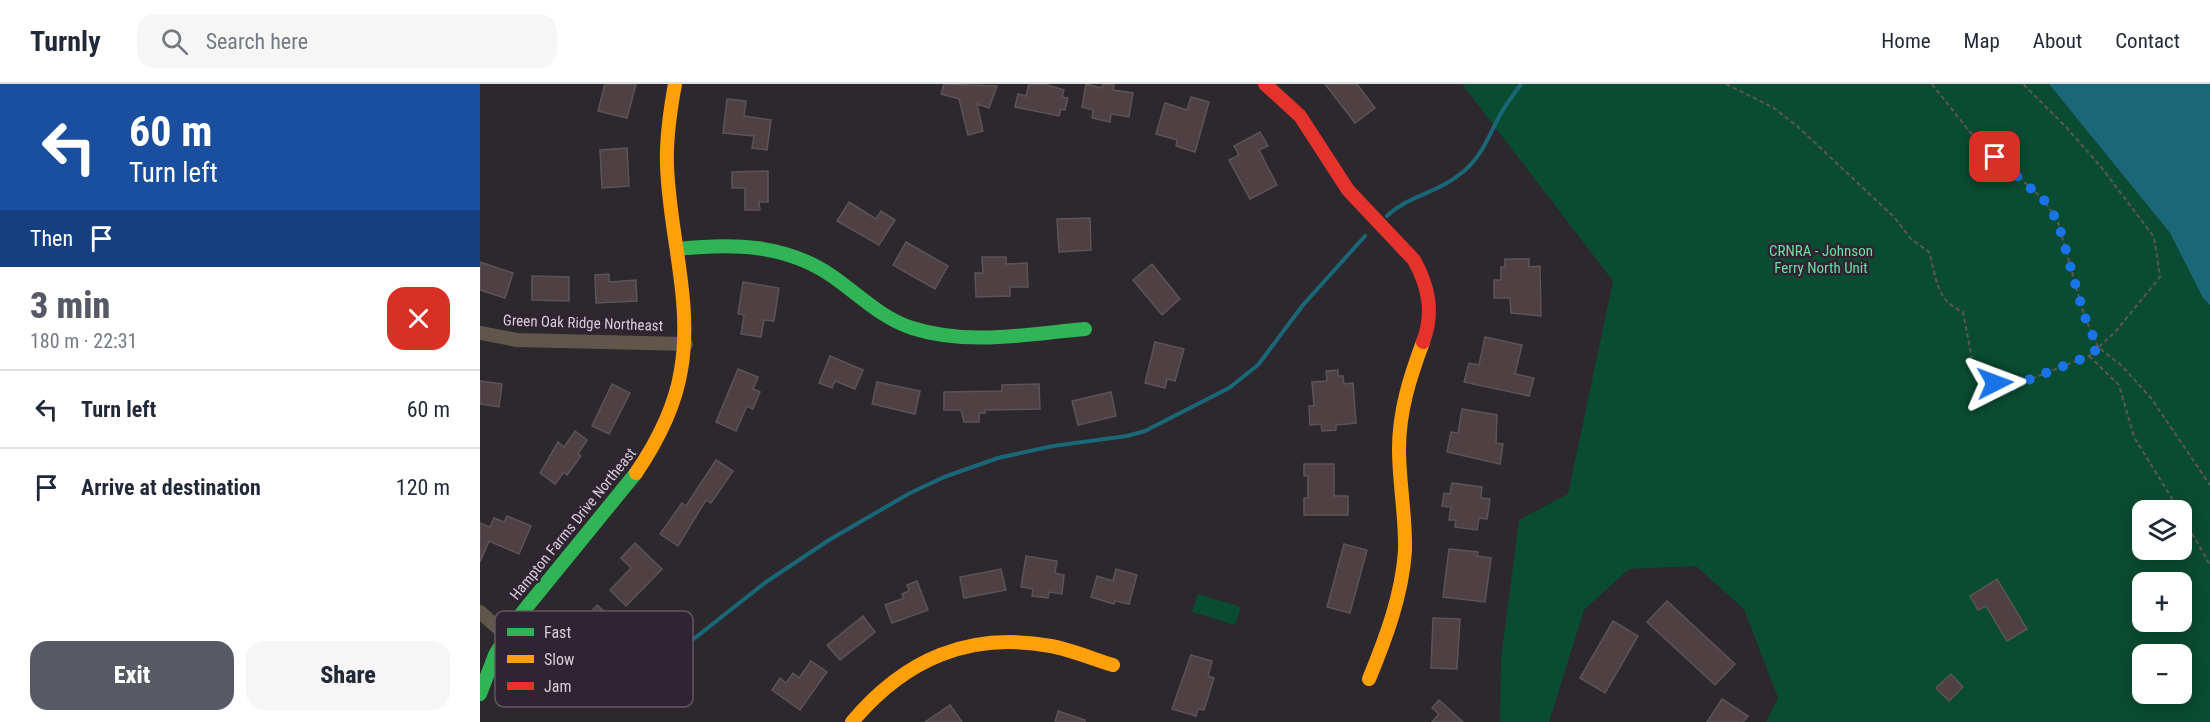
<!DOCTYPE html>
<html lang="en">
<head>
<meta charset="utf-8">
<style>
	:root { --surface:#fff; --page:#f6f6f7; --text:#1f2937; --muted:#747a83; --line:#e0e1e3; --accent:#575964 }
	body { margin:0; font-family:"Roboto Condensed",sans-serif; background:var(--page); color:var(--text); height:100vh; display:flex; flex-direction:column; font-size:22px; white-space:nowrap }
	* { box-sizing:border-box; margin:0 }
	p { font-size:20px; color:var(--muted) }
	.icon { flex:none; width:33px; height:33px; fill:none; stroke:currentColor; stroke-width:2; stroke-linecap:round; stroke-linejoin:round }
	.map { position:relative; flex:1; overflow:hidden }
	.panel { display:flex; flex-direction:column; background:var(--surface); width:480px }
	.panel>* { flex:none }
	.top-card { background:#1a4fa0; color:#fff; overflow:hidden }
	.tools { position:absolute; left:1652px; top:416px; display:grid; gap:12px }
	.tools a { display:grid; place-items:center; width:60px; height:60px; border-radius:12px; background:var(--surface); box-shadow:0 3px 15px #0003; font-size:30px }
	.pin { position:absolute; display:grid; place-items:center; width:51px; height:51px; color:#fff; margin:-26px; border-radius:12px; box-shadow:0 3px 9px #0006 }
	.me { position:absolute; width:66px; margin:-33px; rotate:87deg; stroke-linejoin:round; filter:drop-shadow(0 0 4px #0008) }
	.turn { display:flex; align-items:center; gap:21px; height:126px; padding:0 30px; font-size:27px }
	.turn .icon { width:78px; height:78px; stroke-width:2.5 }
	.turn b { display:block; font-size:42px; line-height:51px }
	.then { display:flex; align-items:center; height:57px; padding:0 30px; background:#0003; gap:12px; font-size:22px }
	.round { display:grid; place-items:center; flex:none; width:63px; height:63px; border-radius:18px; background:var(--page) }
	.summary { display:flex; align-items:center; justify-content:space-between; height:102px; padding:0 30px }
	h1 { font-size:36px; font-weight:800; line-height:45px; color:var(--accent) }
	.primary-button { display:flex; gap:12px; margin-top:auto; padding:12px 30px }
	.primary-button a { flex:1; height:69px; border-radius:18px; background:var(--accent); color:#fff; font-size:24px; font-weight:800; line-height:69px; text-align:center }
	.primary-button a+a { background:var(--page); color:var(--text) }
	ul { padding:0; list-style:none }
	li { display:flex; align-items:center; gap:18px; height:78px; padding:0 30px; border-top:2px solid var(--line) }
	li div { flex:1 }
	li b { display:block; font-size:22px }
	li em { font-style:normal }
	header { display:flex; align-items:center; gap:36px; box-sizing:border-box; height:84px; padding:0 30px; background:var(--surface); border-bottom:2px solid var(--line) }
	header strong { font-size:28px }
	nav { display:flex; gap:33px; margin-inline-start:auto; font-size:21px }
	.search { width:420px; height:54px; background:var(--page); display:flex; align-items:center; gap:15px; box-sizing:border-box; padding:0 21px; border-radius:18px; color:var(--muted); font-size:22px }
	main { display:flex; flex:1; min-height:0 }
	.map>svg:first-child { display:block }
	.green { fill:#094c32; fill-rule:evenodd }
	.water { fill:#1a6877 }
	.lines { fill:none; stroke-linecap:round; stroke-linejoin:round }
	.stream { stroke:#1a6877; stroke-width:4 }
	.building { fill:#4f4043; stroke:#5b5457; stroke-width:1.5 }
	.path { stroke:#5e5751; stroke-width:2; stroke-dasharray:4.5 3; stroke-linecap:butt }
	.street { stroke:#60564a; stroke-width:14 }
	.fast { stroke:#30b455; stroke-width:14 }
	.slow { stroke:#ff9f0a; stroke-width:14 }
	.jam { stroke:#e5322d; stroke-width:14 }
	.route { stroke:#1a73e8; stroke-width:10; stroke-dasharray:0 18 }
	.labels { text-anchor:middle; stroke-width:5; stroke-linejoin:round; paint-order:stroke }
	.park-label { font-size:15px; fill:#6edca4; stroke:#2f2431 }
	.street-label { font-size:15px; fill:#d6cfd8; stroke:#2f2431 }
	.key { fill:#2f2431; stroke:#615763; stroke-width:1.5 }
	.key-label { font-size:16px; fill:#d6cfd8 }
</style>
</head>
<body>
<header>
<strong>Turnly</strong>
<div class="search"><svg class="icon" aria-label="search" viewBox="0 0 24 24"><circle cx="10" cy="10" r="6"/><path d="M15 15l6 6"/></svg>Search here</div>
<nav><a>Home</a><a>Map</a><a>About</a><a>Contact</a></nav>
</header>
<main>
<section class="panel">
<div class="top-card">
<div class="turn"><svg class="icon" aria-label="left" viewBox="0 0 24 24"><path d="M17 20v-9H6M10 6l-5 5 5 5"/></svg><div><b>60 m</b>Turn left</div></div>
<div class="then">Then<svg class="icon" aria-label="arrive" viewBox="0 0 24 24"><path d="M6 21V4h12l-3 4 3 4H6"/></svg></div>
</div>
<div class="summary"><div><h1>3 min</h1><p>180 m · 22:31</p></div><a class="round" style="background:#d93025;color:#fff"><svg class="icon" aria-label="close" viewBox="0 0 24 24"><path d="M6 6l12 12M18 6L6 18"/></svg></a></div>
<ul>
<li><svg class="icon" aria-label="left" viewBox="0 0 24 24"><path d="M17 20v-9H6M10 6l-5 5 5 5"/></svg><div><b>Turn left</b></div><em>60 m</em></li>
<li><svg class="icon" aria-label="arrive" viewBox="0 0 24 24"><path d="M6 21V4h12l-3 4 3 4H6"/></svg><div><b>Arrive at destination</b></div><em>120 m</em></li>
</ul>
<div class="primary-button"><a>Exit</a><a>Share</a></div>
</section>
<div class="map">
<svg width="1730" height="638" viewBox="0 0 1730 638">
	<rect width="100%" height="100%" fill="#2d272e"/>
	<g class="green">
		<path d="M982,0H1569L1690,149L1723,214L1730,222V638H1286L1298,614L1264,525L1216,482L1149,485L1104,526L1069,638H1020L1021,574L1039,436L1088,410L1133,197ZM1662,426H1701V465H1662ZM1662,498H1701V537H1662ZM1662,570H1701V609H1662Z"/>
		<polygon points="718,510 761,523 755,541 712,528"/>
	</g>
	<polygon class="water" points="1569,0 1730,0 1730,221 1723,214 1690,149"/>
	<g class="lines">
		<g class="stream">
			<path d="M907,132C928,112 957,109 979,91C1001,75 1008,53 1020,31C1026,20 1034,10 1041,0"/>
			<polyline points="168,591 286,498 349,456 430,409 464,393 518,374 573,362 647,352 665,347 749,304 778,281 823,221 885,152"/>
		</g>
	</g>
	<g class="building">
		<polygon points="125,0 156,0 147,34 118,27"/>
		<polygon points="464,0 517,2 509,24 497,20 503,47 488,51 479,15 461,10"/>
		<polygon points="549,0 564,0 584,6 582,13 588,14 585,26 581,25 579,32 535,23 538,10 546,12"/>
		<polygon points="606,0 622,4 623,0 634,0 633,6 653,9 649,33 631,30 630,38 612,34 613,26 602,23"/>
		<polygon points="845,0 877,0 895,24 875,39"/>
		<polygon points="711,13 729,18 715,68 696,62 697,56 676,50 685,19 707,26"/>
		<polygon points="247,15 266,17 264,32 291,36 287,66 272,64 274,52 243,49"/>
		<polygon points="780,48 788,62 779,66 797,101 770,115 749,76 759,71 754,62"/>
		<polygon points="147,64 149,102 122,104 120,66"/>
		<polygon points="288,87 288,118 279,118 280,126 265,126 265,104 252,104 252,88"/>
		<polygon points="369,118 396,135 401,127 415,136 399,161 357,137"/>
		<polygon points="610,134 611,166 579,168 577,135"/>
		<polygon points="426,158 468,182 455,205 413,181"/>
		<polygon points="502,173 526,173 526,180 547,179 548,203 530,203 530,212 496,213 495,189 503,189"/>
		<polygon points="1025,175 1049,175 1049,183 1060,182 1061,232 1031,229 1030,214 1014,214 1014,196 1021,196 1021,183 1025,183"/>
		<polygon points="0,178 33,189 25,214 0,206"/>
		<polygon points="672,180 700,215 682,231 653,196"/>
		<polygon points="129,190 129,198 156,196 157,217 116,219 115,191"/>
		<polygon points="52,192 89,193 89,217 52,216"/>
		<polygon points="263,198 299,204 294,237 284,236 281,253 261,250 264,231 258,230"/>
		<polygon points="1005,253 1042,261 1035,290 1054,294 1049,312 984,298 989,279 999,281"/>
		<polygon points="675,258 704,265 695,297 687,295 685,304 665,299"/>
		<polygon points="350,272 383,286 375,305 355,297 352,304 339,299"/>
		<polygon points="258,285 278,293 273,305 280,308 273,325 267,322 256,347 236,338"/>
		<polygon points="858,286 858,292 863,292 864,300 873,299 876,339 856,341 856,346 842,347 841,340 830,341 829,322 834,322 832,298 847,297 846,287"/>
		<polygon points="0,297 22,300 19,323 0,320"/>
		<polygon points="397,298 440,307 435,330 392,320"/>
		<polygon points="132,300 150,309 129,350 112,342"/>
		<polygon points="559,300 560,325 505,326 505,329 499,329 499,338 484,338 481,326 464,326 464,308 522,307 522,301"/>
		<polygon points="631,308 636,332 598,341 592,317"/>
		<polygon points="982,325 1017,331 1016,359 1023,360 1020,380 967,368 971,348 978,349"/>
		<polygon points="95,347 107,356 98,370 101,372 87,391 84,388 75,400 60,389 78,358 84,363"/>
		<polygon points="236,376 253,387 231,419 226,416 198,462 180,450 202,419 206,422"/>
		<polygon points="824,380 854,380 854,412 868,412 868,431 824,431 824,414 828,414 828,392 824,392"/>
		<polygon points="972,399 1002,403 1001,414 1010,415 1007,435 999,434 997,446 975,443 976,436 969,436 971,423 962,422 964,409 970,410"/>
		<polygon points="27,432 51,442 39,470 9,457 0,478 0,439 10,443 14,434 24,438"/>
		<polygon points="155,459 182,485 146,522 130,506 151,484 141,474"/>
		<polygon points="864,460 887,466 870,529 847,523"/>
		<polygon points="969,465 998,468 997,472 1011,474 1005,518 963,513"/>
		<polygon points="546,472 577,477 575,489 584,491 582,510 569,508 568,514 552,512 553,505 541,503"/>
		<polygon points="521,485 526,506 484,514 480,493"/>
		<polygon points="636,485 657,491 649,520 635,517 634,520 611,513 617,492 633,497"/>
		<polygon points="1517,495 1547,545 1527,557 1506,522 1498,526 1490,512"/>
		<polygon points="437,497 448,526 412,539 405,521 424,514 422,510 429,507 427,501"/>
		<polygon points="1187,517 1255,580 1235,601 1167,538"/>
		<polygon points="117,521 134,536 116,557 99,542"/>
		<polygon points="383,532 395,548 360,576 347,561"/>
		<polygon points="953,534 980,535 977,585 951,584"/>
		<polygon points="1133,537 1158,552 1125,609 1100,594"/>
		<polygon points="711,571 732,577 728,592 734,594 724,626 718,625 716,632 692,625"/>
		<polygon points="331,577 347,588 320,626 292,606 300,594 306,599 313,589 319,594"/>
		<polygon points="1471,590 1483,603 1469,617 1456,604"/>
		<polygon points="1242,615 1268,632 1263,638 1227,638"/>
		<polygon points="959,616 983,638 952,638 959,630 952,624"/>
		<polygon points="470,621 482,638 445,638"/>
		<polygon points="578,627 605,636 605,638 575,638"/>
	</g>
	<g class="lines">
		<g class="path">
			<path d="M1246,0L1294,24L1317,42L1414,133L1431,155L1449,168C1457,194 1455,216 1483,228L1496,296L1533,302L1609,272L1636,247L1680,193L1674,153L1621,83L1587,44L1543,0"/>
			<polyline points="1452,0 1489,47 1564,116 1578,138 1604,231 1618,263 1641,281 1671,314 1730,401"/>
			<polyline points="1609,272 1639,301 1654,353 1699,426"/>
			<polyline points="1701,430 1730,481"/>
		</g>
		<g class="street">
			<polyline points="0,249 37,256 206,260"/>
			<polyline points="0,528 27,552"/>
		</g>
		<g class="fast">
			<path d="M198,165C252,159 306,160 352,192C378,210 401,234 432,244C488,262 549,250 605,245"/>
			<polyline points="0,610 15,571 37,535 156,389"/>
		</g>
		<g class="slow">
			<path d="M156,389C177,358 195,324 201,286C213,218 189,149 187,81C186,54 190,27 195,0"/>
			<path d="M889,595C906,554 922,511 925,467C926,433 919,399 919,365C919,327 930,293 943,258"/>
			<path d="M372,638C425,575 489,547 571,562C592,566 613,575 633,581"/>
		</g>
		<path class="jam" d="M785,0L820,32L868,106L934,176C949,203 954,229 943,258"/>
	</g>
	<g class="lines">
		<polyline class="route" points="1515,299 1533,302 1609,272 1618,264 1604,231 1578,138 1564,116 1515,73"/>
	</g>
	<g class="labels">
		<g class="park-label">
			<text x="1341" y="172">CRNRA - Johnson<tspan x="1341" dy="17">Ferry North Unit</tspan></text>
		</g>
		<g class="street-label">
			<text transform="translate(103 239) rotate(2)" y="5">Green Oak Ridge Northeast</text>
			<text transform="translate(93 440) rotate(-51)" y="5">Hampton Farms Drive Northeast</text>
		</g>
	</g>
	<rect x="15" y="527" width="198" height="96" rx="9" class="key"/>
	<rect x="27" y="544" width="27" height="8" fill="#30b455"/>
	<rect x="27" y="571" width="27" height="8" fill="#ff9f0a"/>
	<rect x="27" y="598" width="27" height="8" fill="#e5322d"/>
	<g class="key-label">
		<text x="64" y="554">Fast</text>
		<text x="64" y="581">Slow</text>
		<text x="64" y="608">Jam</text>
	</g>
</svg>
<div class="tools">
<a><svg class="icon" aria-label="layers" viewBox="0 0 24 24"><path d="M12 4l9 5-9 5-9-5zM3 14l9 5 9-5"/></svg></a>
<a>+</a>
<a>−</a>
</div>
<div class="pin" style="left:1515px;top:73px;background:#d93025"><svg class="icon" aria-label="arrive" viewBox="0 0 24 24"><path d="M6 21V4h12l-3 4 3 4H6"/></svg></div>
<svg class="me" style="left:1515px;top:299px" viewBox="-20 -20 40 40"><path d="M0-17L14 15 0 8-14 15z" fill="#1a73e8" stroke="#fff" stroke-width="4"/></svg>
</div>
</main>
</body>
</html>
